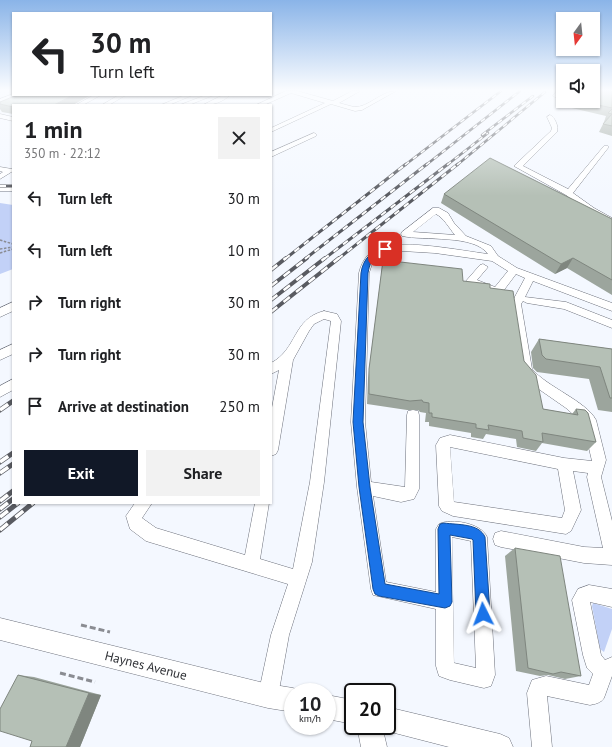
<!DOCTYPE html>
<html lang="en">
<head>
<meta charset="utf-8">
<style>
	:root { --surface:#fff; --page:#f2f2f2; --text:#202124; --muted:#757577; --accent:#111827 }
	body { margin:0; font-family:"PT Sans",sans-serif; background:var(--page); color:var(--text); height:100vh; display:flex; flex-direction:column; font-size:15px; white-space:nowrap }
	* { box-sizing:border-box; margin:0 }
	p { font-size:13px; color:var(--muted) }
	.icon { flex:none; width:22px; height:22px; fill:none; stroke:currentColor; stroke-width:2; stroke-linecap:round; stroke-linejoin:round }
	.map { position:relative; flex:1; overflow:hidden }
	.sheet { position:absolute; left:12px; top:104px; width:260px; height:400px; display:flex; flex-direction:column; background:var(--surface); border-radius:0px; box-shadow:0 1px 3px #0004 }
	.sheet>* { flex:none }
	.hud { position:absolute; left:12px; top:12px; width:260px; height:84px; border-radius:0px; box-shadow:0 1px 3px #0004; background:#fff; color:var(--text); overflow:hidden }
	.needle { width:26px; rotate:195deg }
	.fabs { position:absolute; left:556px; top:12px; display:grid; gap:8px }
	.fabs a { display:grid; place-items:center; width:44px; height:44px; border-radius:0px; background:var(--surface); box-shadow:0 1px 3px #0004; font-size:20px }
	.speed { position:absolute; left:284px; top:683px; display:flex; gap:8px; font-size:20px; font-weight:700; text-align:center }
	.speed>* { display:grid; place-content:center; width:52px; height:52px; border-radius:50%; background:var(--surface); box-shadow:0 1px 3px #0004; line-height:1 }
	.speed small { font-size:10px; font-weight:400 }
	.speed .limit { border:2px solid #111; border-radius:6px; background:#fff; color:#111 }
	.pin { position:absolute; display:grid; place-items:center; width:34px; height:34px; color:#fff; margin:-17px; border-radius:8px; box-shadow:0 2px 6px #0006 }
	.me { position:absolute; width:44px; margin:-22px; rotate:357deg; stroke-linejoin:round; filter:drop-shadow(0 0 3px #0008) }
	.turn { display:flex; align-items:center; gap:14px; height:84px; padding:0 12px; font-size:18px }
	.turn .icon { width:52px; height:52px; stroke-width:2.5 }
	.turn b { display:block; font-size:28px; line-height:34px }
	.round { display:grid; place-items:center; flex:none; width:42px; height:42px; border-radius:0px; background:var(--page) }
	.overview { display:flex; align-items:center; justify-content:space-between; height:68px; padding:0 12px }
	h1 { font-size:24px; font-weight:800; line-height:30px }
	.cta { display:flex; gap:8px; margin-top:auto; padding:8px 12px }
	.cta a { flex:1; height:46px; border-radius:0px; background:var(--accent); color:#fff; font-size:16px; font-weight:800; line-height:46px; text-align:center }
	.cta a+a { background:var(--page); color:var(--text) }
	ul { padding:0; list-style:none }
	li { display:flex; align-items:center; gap:12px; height:52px; padding:0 12px }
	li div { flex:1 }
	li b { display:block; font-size:15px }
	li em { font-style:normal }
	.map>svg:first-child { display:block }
	.green { fill:#c2d1f7 }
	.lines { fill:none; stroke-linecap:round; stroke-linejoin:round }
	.minor-casing { stroke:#6d717c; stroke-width:1 }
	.major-casing { stroke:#6d717c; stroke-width:1 }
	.path-far1 { stroke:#8a8c92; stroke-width:1.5; stroke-dasharray:2.5 1.5; stroke-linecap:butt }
	.path { stroke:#8a8c92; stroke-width:3; stroke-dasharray:6 3; stroke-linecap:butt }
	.minor { fill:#fff; fill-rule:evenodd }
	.major { fill:#fff; fill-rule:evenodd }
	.rail-far3-casing { stroke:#595b61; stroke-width:2.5 }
	.rail-far2-casing { stroke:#595b61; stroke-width:3 }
	.rail-far1-casing { stroke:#595b61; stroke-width:4 }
	.rail-casing { stroke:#595b61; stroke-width:5 }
	.rail-far3 { stroke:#fff; stroke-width:1.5; stroke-dasharray:5; stroke-linecap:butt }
	.rail-far2 { stroke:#fff; stroke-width:2; stroke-dasharray:6; stroke-linecap:butt }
	.rail-far1 { stroke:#fff; stroke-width:2.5; stroke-dasharray:8; stroke-linecap:butt }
	.rail { stroke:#fff; stroke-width:3.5; stroke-dasharray:10; stroke-linecap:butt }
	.wall { fill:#9ca59d }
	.shaded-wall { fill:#7f867f }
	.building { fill:#b5c0b6; stroke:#7f867f }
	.route { fill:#1a73e8; stroke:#114b97 }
	.labels { text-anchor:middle; stroke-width:3; stroke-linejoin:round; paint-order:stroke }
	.near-street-label { font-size:13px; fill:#2e3035; stroke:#fff }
</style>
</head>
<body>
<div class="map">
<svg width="612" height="747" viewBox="0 0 612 747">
	<rect width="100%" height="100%" fill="#f4f8ff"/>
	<g class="green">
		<polygon points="0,203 13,205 13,269 0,274"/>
		<polygon points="593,603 612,609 612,629 604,652 600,649 592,606"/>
	</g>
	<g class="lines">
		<g class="minor-casing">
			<g id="minor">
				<path d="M286,91H297L333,101L352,91H360L339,103C344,104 349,106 354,107C368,108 381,91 396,91L362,110L355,111L331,104L271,132V128L325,103L291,93L264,105H256Z"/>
				<polygon points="557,91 563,91 559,95 563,97 563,101 553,96"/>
				<polygon points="13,94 19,95 0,103 0,99"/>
				<polygon points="94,95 101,95 83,105 76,105"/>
				<polygon points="119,95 126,95 109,105 102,105"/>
				<polygon points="185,95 193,95 169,105 161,105"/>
				<polygon points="206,95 214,95 189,105 180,105"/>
				<path d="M223,95H230C223,102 213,105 203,105Z"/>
				<polygon points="0,114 13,117 13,121 0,118"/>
				<path d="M550,115C555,117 559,127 557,132L523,166L568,189L604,146H608V148L573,193L594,208L612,218V224L588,212L566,195L514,166L551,131L552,128L547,117Z"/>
				<polygon points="314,133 316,134 316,136 271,157 271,152"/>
				<polygon points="0,167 12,169 13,171 0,179 0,174 3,172 0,171"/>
				<rect x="0" y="187" width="13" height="4"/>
				<path d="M433,208H439L448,213L454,223L466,236L491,246L498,256L517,268L612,303V311L533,281L525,297L566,302L612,320V328L564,309L527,303L523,301L521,304L532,369C547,387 586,401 596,420L606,460L601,477L612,521V565L584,563L501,547L495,545L493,539L495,533L501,531L584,547L603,548L587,477L588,473L573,471L581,510L571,531L566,534L453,516L442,511L439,506L436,445L440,438L450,435L564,458L592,461L583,423L566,408L530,383L520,370L511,304L525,278L516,274L501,294L497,295L468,283L466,281L480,265L483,264L488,267L477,280L495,287L508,271L492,261L435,253L402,251H389L379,255L373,261L369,273L365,422L371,482L405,487L407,415L408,411L413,410L418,411L419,415V489L414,499L401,502L373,496L386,582L436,592V529L439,524C451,518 481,523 487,537L495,675L491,686L484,688L450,680L439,676L436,666V609L373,595L371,589L357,487L351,422L359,273C361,264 366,255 374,250C396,237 462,251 488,254C474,234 424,241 402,236L401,234L402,232ZM436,214C444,218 449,228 455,235L413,232ZM450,447L558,469L565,510L562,518L454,502ZM452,537L471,541L476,668L454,663Z"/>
				<polygon points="13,302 13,311 0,317 0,308"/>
				<path d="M324,311L337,314L341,321L324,482L312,562L289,635L278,696L275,703L268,706L261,703L258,696L271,635L288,584L146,541L130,529L126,516L135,503H152L142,518L156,528L245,555L255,503H269L260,559L293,569L310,482L331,321L324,319L314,324L309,331L293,360L278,450L276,454L271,456V413L279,370L271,374V363C298,349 292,319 324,311Z"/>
				<polygon points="13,344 13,354 0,360 0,350"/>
				<polygon points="13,379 13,390 0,397 0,386"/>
				<path d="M589,585L612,589V607L590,602L601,655L605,660L612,657V676L604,698C601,703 595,704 590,705L547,696L552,747H532L527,693L532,680L546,676L589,685L593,674L587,668L583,655L572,600L578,589Z"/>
			</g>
		</g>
		<g class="major-casing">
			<g id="major">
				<polygon points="0,618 268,684 293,688 302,692 293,692 293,712 268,708 0,640"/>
				<polygon points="327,695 353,700 353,724 327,719"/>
				<polygon points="387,707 500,734 509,738 513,747 449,747 383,730 387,747 361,747 357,726 387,726"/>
			</g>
		</g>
		<g class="path-far1">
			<polyline points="0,240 13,244"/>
			<polyline points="0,249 13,247"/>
			<polyline points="0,253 13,249"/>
		</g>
		<g class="path">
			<polyline points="81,625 110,632"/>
			<polyline points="60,673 95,682"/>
		</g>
		<use href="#minor" class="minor"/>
		<use href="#major" class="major"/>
		<g class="rail-far3-casing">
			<g id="rail-far3">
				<polyline points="482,135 533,96"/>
				<polyline points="405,165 501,91"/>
				<polyline points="426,165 520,91"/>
				<polyline points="447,165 488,133"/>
				<polyline points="457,165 545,92"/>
			</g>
		</g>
		<g class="rail-far2-casing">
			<g id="rail-far2">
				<polyline points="0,186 13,186"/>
				<polyline points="285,259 406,164"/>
				<polyline points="305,259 427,164"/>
				<polyline points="324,259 448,164"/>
				<polyline points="338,259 458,164"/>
			</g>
		</g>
		<g class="rail-far1-casing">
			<g id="rail-far1">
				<polyline points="271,270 286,258"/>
				<polyline points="271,286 307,258"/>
				<polyline points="271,300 325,258"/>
				<polyline points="271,312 339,258"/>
			</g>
		</g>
		<g class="rail-casing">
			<g id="rail">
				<polyline points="0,410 13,401"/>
				<polyline points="0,462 13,453"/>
				<polyline points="0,473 13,464"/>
				<polyline points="0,501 13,491"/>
				<polyline points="0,509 13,499"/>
				<polyline points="0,517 18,503"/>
				<polyline points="0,530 33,503"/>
			</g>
		</g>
		<use href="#rail-far3" class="rail-far3"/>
		<use href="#rail-far2" class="rail-far2"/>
		<use href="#rail-far1" class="rail-far1"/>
		<use href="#rail" class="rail"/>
	</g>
	<g class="wall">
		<polygon points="612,91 612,136 599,132 604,122 606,116 559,105 562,96 563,96 563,101 593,101"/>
		<polygon points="0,102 13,105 13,114 2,112 0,109"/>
		<polygon points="444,194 612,219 612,295 567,268 555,274 441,203"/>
		<polygon points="383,260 490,288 524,361 543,409 572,414 576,409 596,442 587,451 542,443 536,451 517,447 516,439 486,434 483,439 471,437 471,433 429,426 429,422 425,422 426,413 420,412 418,410 407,410 367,404 368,378"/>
		<polygon points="539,339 612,349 612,412 598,410 589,379 537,372 533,368 531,352"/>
		<polygon points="515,548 581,676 565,679 548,675 540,676 516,671 505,556"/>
		<polygon points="18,675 34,677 101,695 80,747 30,747 32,741"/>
	</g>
	<g class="shaded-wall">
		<polygon points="73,95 91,95 73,105 54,105"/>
		<polygon points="573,258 567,268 555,274 561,264"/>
		<polygon points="89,693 101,695 80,747 66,747"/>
	</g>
	<g class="building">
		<polygon points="593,91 612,91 612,108 581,101 593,101"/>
		<polygon points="17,95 73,95 54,105 13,105 13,107 0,104 0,102"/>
		<polygon points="612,109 612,126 603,124 612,114 608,113"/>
		<polygon points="490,158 612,219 612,280 573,258 561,264 444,194"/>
		<polygon points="383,260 462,269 463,281 490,284 490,288 513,291 524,361 536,375 543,409 578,415 576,409 585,410 588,413 596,442 542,433 543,442 523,438 522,431 488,425 489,430 476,428 476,424 432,417 432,413 429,413 429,403 423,402 422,400 410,401 369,394 369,369"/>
		<polygon points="539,339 612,349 612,398 610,398 600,367 546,359 542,355"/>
		<polygon points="515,548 560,556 581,676 561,672 553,674 528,668"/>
		<polygon points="18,675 89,693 66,747 30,747 32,741 0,731 0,709"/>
	</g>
	<linearGradient id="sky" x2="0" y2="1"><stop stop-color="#8ab4e8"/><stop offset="0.46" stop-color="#fafcff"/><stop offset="1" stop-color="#fafcff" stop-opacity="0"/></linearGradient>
	<rect width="612" height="196" fill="url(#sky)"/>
	<path class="route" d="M385,247L389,249C377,258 371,255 368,273L363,422L370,487L385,584L439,594L438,529L440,524L444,523C457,525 479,523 485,537L490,614L488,619L483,621L478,619L476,614L473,540L472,539L450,535L452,602L450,606L445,608L379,596L375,594L373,589L359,487L353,422L361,273C363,259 371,251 385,247Z"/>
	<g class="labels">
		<g class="near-street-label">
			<text transform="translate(146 665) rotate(14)" y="5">Haynes Avenue</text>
		</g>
	</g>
</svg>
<div class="fabs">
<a><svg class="needle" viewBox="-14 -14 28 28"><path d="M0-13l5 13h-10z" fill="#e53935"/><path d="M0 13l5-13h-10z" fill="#757577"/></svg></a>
<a><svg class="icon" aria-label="sound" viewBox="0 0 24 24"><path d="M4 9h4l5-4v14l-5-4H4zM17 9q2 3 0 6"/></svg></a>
</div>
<div class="speed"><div>10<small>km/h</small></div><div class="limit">20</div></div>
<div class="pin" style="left:385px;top:249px;background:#d93025"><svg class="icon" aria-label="arrive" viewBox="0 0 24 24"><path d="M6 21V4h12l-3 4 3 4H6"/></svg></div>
<svg class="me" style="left:483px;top:614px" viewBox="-20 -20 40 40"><path d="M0-17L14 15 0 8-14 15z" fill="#1a73e8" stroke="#fff" stroke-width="4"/></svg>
<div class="hud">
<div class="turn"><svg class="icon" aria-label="left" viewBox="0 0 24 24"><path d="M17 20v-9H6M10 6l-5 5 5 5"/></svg><div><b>30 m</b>Turn left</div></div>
</div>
<section class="sheet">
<div class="overview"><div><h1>1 min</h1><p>350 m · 22:12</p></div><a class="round"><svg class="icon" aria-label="close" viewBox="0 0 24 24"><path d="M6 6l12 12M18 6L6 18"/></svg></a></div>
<ul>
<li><svg class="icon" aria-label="left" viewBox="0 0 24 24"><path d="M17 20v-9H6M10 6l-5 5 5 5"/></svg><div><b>Turn left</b></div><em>30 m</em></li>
<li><svg class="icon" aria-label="left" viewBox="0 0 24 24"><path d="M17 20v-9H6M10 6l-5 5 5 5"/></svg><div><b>Turn left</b></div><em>10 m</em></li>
<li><svg class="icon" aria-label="right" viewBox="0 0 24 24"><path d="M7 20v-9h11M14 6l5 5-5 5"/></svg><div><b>Turn right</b></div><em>30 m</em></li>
<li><svg class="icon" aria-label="right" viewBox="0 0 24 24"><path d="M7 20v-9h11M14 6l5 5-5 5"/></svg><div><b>Turn right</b></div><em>30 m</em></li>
<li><svg class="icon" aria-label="arrive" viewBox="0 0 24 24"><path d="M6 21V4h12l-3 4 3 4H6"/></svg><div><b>Arrive at destination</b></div><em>250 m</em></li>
</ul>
<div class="cta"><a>Exit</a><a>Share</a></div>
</section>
</div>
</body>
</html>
